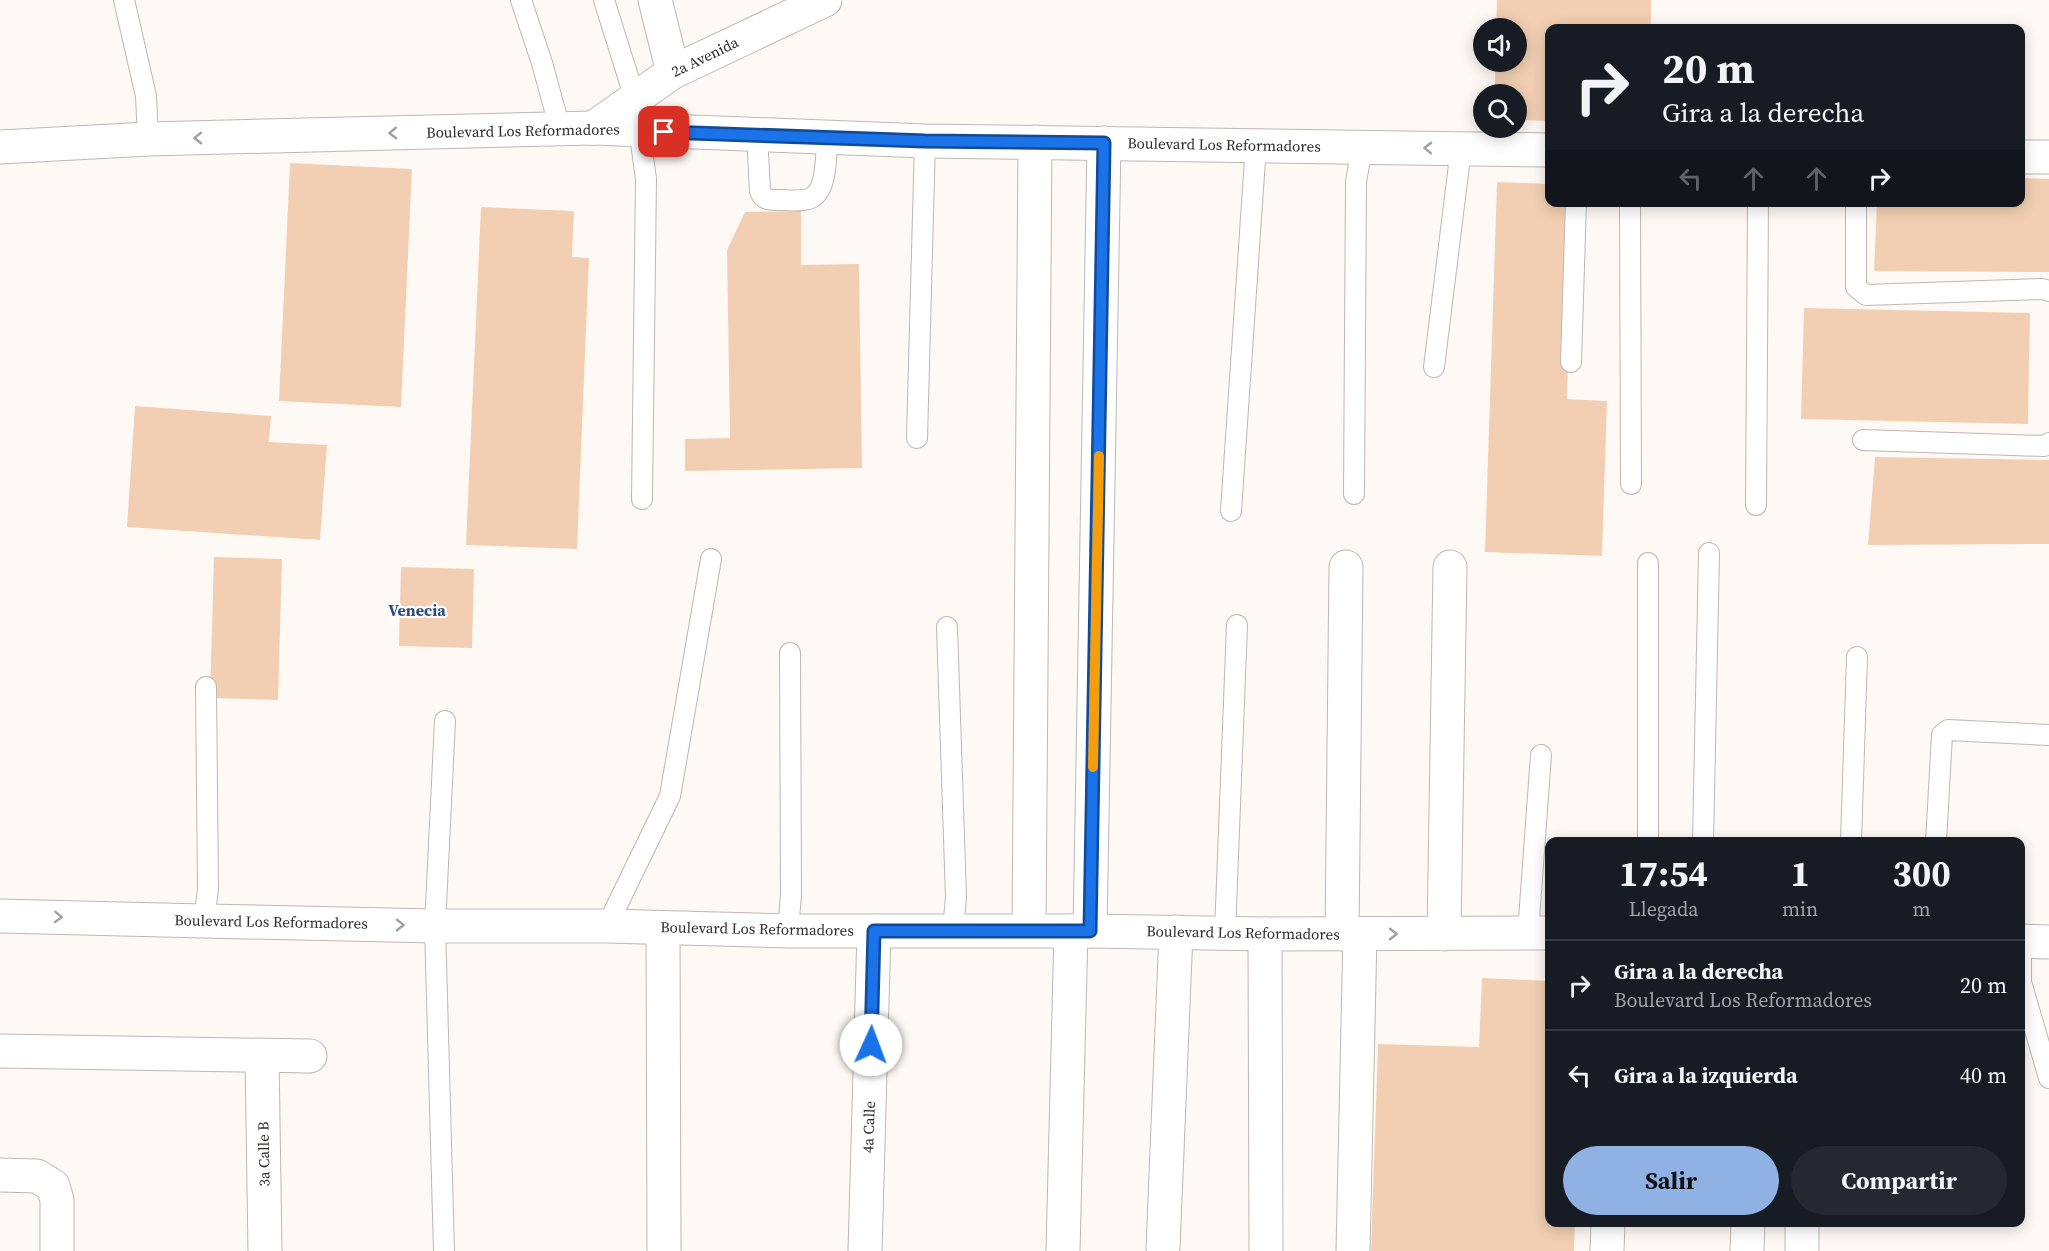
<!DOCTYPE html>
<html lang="es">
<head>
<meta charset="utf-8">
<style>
	:root { --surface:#171b24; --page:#242831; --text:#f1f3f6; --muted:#9ea1a6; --line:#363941; --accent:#90b1e3 }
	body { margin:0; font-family:"Source Serif 4",serif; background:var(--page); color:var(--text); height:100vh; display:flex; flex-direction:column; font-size:22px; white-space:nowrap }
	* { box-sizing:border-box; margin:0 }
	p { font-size:20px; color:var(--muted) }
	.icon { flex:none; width:33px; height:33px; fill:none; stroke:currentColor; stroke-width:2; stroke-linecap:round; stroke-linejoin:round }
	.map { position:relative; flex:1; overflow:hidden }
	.drawer { position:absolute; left:1545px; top:837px; width:480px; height:390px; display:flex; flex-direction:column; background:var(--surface); border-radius:12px; box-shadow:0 3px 15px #0003 }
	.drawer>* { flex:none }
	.guide { position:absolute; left:1545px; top:24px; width:480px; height:183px; border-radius:12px; box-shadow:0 3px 15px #0003; background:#171b24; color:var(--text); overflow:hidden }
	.buttons { position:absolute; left:1473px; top:18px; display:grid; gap:12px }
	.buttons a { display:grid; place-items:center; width:54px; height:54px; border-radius:50%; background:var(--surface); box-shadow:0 3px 15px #0003; font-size:30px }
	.pin { position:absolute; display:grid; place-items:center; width:51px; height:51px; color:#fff; margin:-26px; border-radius:12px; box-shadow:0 3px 9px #0006 }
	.me { position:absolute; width:66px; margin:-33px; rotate:2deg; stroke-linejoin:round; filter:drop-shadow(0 0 4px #0008) }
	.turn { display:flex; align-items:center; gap:21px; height:126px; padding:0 18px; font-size:27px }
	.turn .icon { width:78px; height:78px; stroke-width:2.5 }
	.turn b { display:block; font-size:42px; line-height:51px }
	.lanes { display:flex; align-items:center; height:57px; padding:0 18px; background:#0003; justify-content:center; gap:30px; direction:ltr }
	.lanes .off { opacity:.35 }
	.eta { display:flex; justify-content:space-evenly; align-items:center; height:102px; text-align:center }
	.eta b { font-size:36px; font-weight:700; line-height:42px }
	.button { display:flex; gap:12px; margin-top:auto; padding:12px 18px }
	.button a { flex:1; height:69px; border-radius:36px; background:var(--accent); color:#111; font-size:24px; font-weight:700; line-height:69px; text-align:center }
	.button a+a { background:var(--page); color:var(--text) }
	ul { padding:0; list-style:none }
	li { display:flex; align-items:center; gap:18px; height:90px; padding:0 18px; border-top:2px solid var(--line) }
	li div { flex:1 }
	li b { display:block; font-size:22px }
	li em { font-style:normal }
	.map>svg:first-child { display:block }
	.building { fill:#f2cfb2 }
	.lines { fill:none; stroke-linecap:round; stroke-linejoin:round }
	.lane-casing { stroke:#bdb8b5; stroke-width:22 }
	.street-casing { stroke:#bdb8b5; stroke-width:35 }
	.secondary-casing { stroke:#bdb8b5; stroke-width:35 }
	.lane { stroke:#fff; stroke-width:20 }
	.street { stroke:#fff; stroke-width:33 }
	.secondary { stroke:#fff; stroke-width:33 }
	.oneway { stroke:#a1a0a0 }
	.route-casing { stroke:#114b97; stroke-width:15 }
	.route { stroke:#1a73e8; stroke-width:10 }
	.slow { stroke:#f59e0b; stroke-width:10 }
	.labels { text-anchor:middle; stroke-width:4.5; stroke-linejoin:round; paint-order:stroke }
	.street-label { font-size:15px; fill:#2e2c2b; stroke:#fff }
	.neighbourhood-label { font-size:16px; font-weight:bold; fill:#2a4c83; stroke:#fff }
</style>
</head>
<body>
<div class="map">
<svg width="2049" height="1251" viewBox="0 0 2049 1251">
	<rect width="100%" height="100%" fill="#fef9f5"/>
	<g class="building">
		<polygon points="1497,0 1651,0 1651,28 1550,28 1550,121 1516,120 1516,94 1495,94 1495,62 1516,62 1516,28 1496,28"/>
		<polygon points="290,163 412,169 401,407 279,401"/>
		<polygon points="2020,178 2049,179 2049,272 1874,271 1877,202 2020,202"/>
		<polygon points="1497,182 1550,184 1550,202 1573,202 1567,399 1607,401 1602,556 1485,552"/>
		<polygon points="481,207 574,211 572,257 589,258 577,549 466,545"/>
		<polygon points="801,211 801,265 859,264 862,468 685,471 685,439 730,438 727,250 745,212"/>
		<polygon points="1804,308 2030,313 2028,424 1801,419"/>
		<polygon points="135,406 271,416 269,442 327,445 320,540 127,527"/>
		<polygon points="1875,457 2049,460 2049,544 1868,545"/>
		<polygon points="214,557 282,559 278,700 210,698"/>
		<polygon points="401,567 474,569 472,648 399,646"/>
		<polygon points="1482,978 1550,981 1550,1222 1575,1222 1574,1251 1371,1251 1378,1044 1479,1047"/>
	</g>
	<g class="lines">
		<g class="lane-casing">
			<g id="lane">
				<polyline points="124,0 146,96 148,139"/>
				<polyline points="521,0 542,63 560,129"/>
				<polyline points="604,0 635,99 646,179 642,499"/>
				<path d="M757,135L760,191C763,200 769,200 779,200C789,200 802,202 811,198C828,190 826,153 827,137"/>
				<polyline points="1630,202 1631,484"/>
				<polyline points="1856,202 1856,287 1866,295 2042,289 2049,291"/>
				<polyline points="1571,362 1576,202"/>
				<polyline points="1434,367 1461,149"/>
				<polyline points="917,438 925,141"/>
				<polyline points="1863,440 2044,446 2049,443"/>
				<polyline points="1354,494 1356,182 1362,147"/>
				<polyline points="1756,505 1758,202"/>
				<polyline points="1231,511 1256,145"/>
				<polyline points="1648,563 1648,842"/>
				<polyline points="947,627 956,897 953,932"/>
				<polyline points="1703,842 1709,553"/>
				<polyline points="1851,842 1857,657"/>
				<polyline points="1936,842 1942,735 1948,730 2049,735"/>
				<polyline points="204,921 208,889 206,687"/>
				<polyline points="607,926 670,796 711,559"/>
				<polyline points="788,931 791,894 790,653"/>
				<polyline points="1225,933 1237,625"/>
				<polyline points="1528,933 1541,755"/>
				<polyline points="2021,941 2021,982 2049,1078"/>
				<polyline points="444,1251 435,926 445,721"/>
			</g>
		</g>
		<g class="street-casing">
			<g id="street">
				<polyline points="655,0 673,72"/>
				<polyline points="593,128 673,72 825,0"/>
				<polyline points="663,928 664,1251"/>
				<polyline points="1029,930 1035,142"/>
				<polyline points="1090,931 1104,143"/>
				<polyline points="1265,934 1266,1251"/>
				<polyline points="1342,934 1346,567"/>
				<polyline points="1444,934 1450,567"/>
				<polyline points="0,1051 310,1056"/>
				<polyline points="262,1056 265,1251"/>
				<polyline points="0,1175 37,1176 53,1186 57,1200 57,1251"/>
				<polyline points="1163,1248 1176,932"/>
				<polyline points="865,1251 874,931"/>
				<polyline points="1063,1251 1071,931"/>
				<polyline points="1353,1251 1360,934"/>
				<polyline points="1607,1251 1608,1222"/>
				<polyline points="1747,1251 1748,1222"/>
				<polyline points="1802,1251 1802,1222"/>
			</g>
		</g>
		<g class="secondary-casing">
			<g id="secondary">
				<polyline points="0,147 148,139 593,128 925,141 1550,150"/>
				<polyline points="2020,157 2049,157"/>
				<polyline points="0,916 204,921 435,926 607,926 788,931 1090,931 1265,934 1550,933"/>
				<polyline points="2020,941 2049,942"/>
			</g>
		</g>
		<use href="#lane" class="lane"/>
		<use href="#street" class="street"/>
		<use href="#secondary" class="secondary"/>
	</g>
	<defs><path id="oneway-chevron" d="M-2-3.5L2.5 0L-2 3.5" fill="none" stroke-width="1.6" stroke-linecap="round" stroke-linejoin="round" transform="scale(1.5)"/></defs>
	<g class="oneway">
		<use href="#oneway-chevron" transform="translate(393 133) rotate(179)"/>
		<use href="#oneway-chevron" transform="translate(198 138) rotate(179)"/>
		<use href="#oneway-chevron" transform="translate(1428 148) rotate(-179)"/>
		<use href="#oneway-chevron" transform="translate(58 917) rotate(2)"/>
		<use href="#oneway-chevron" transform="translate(400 925) rotate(1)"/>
		<use href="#oneway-chevron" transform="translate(1393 934)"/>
	</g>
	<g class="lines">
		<g class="route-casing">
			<polyline id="route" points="664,132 925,141 1104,143 1090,931 874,931 871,1045"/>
		</g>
		<use href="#route" class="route"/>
		<polyline class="slow" points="1093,767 1099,456"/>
	</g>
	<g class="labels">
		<g class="street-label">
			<text transform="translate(705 57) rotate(-26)" y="5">2a Avenida</text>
			<text transform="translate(523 131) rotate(-1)" y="5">Boulevard Los Reformadores</text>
			<text transform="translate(1224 145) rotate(1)" y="5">Boulevard Los Reformadores</text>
			<text transform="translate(271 922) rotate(1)" y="5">Boulevard Los Reformadores</text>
			<text transform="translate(757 929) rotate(1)" y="5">Boulevard Los Reformadores</text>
			<text transform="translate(1243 933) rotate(1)" y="5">Boulevard Los Reformadores</text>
			<text transform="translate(869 1127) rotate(-88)" y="5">4a Calle</text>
			<text transform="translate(264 1154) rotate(-91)" y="5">3a Calle B</text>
		</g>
		<g class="neighbourhood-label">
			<text x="417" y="616">Venecia</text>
		</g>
	</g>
</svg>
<div class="buttons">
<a><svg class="icon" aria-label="sound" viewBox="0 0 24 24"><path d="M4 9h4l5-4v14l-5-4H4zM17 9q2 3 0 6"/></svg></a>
<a><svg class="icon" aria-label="search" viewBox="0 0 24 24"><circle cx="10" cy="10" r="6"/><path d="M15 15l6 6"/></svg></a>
</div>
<div class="pin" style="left:664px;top:132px;background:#d93025"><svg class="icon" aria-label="arrive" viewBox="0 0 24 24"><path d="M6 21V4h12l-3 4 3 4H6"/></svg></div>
<svg class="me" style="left:871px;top:1045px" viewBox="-20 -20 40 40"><circle r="19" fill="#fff"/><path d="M0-13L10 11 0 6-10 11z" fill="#1a73e8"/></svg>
<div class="guide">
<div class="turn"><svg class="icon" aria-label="right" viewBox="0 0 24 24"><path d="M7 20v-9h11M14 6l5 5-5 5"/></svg><div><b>20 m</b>Gira a la derecha</div></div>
<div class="lanes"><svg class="icon off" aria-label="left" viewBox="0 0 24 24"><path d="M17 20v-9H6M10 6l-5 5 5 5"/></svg><svg class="icon off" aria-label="ahead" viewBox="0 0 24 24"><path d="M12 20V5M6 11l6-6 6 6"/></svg><svg class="icon off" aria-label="ahead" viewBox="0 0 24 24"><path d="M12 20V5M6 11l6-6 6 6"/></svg><svg class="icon" aria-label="right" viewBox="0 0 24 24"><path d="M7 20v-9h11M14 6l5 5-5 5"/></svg></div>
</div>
<section class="drawer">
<div class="eta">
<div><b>17:54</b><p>Llegada</p></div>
<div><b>1</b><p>min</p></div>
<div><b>300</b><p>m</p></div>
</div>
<ul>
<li><svg class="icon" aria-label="right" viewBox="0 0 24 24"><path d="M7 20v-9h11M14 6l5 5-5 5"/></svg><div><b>Gira a la derecha</b><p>Boulevard Los Reformadores</p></div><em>20 m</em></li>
<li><svg class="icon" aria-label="left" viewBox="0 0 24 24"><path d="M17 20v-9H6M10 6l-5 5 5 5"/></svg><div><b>Gira a la izquierda</b></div><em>40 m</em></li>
</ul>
<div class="button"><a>Salir</a><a>Compartir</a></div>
</section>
</div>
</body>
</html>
